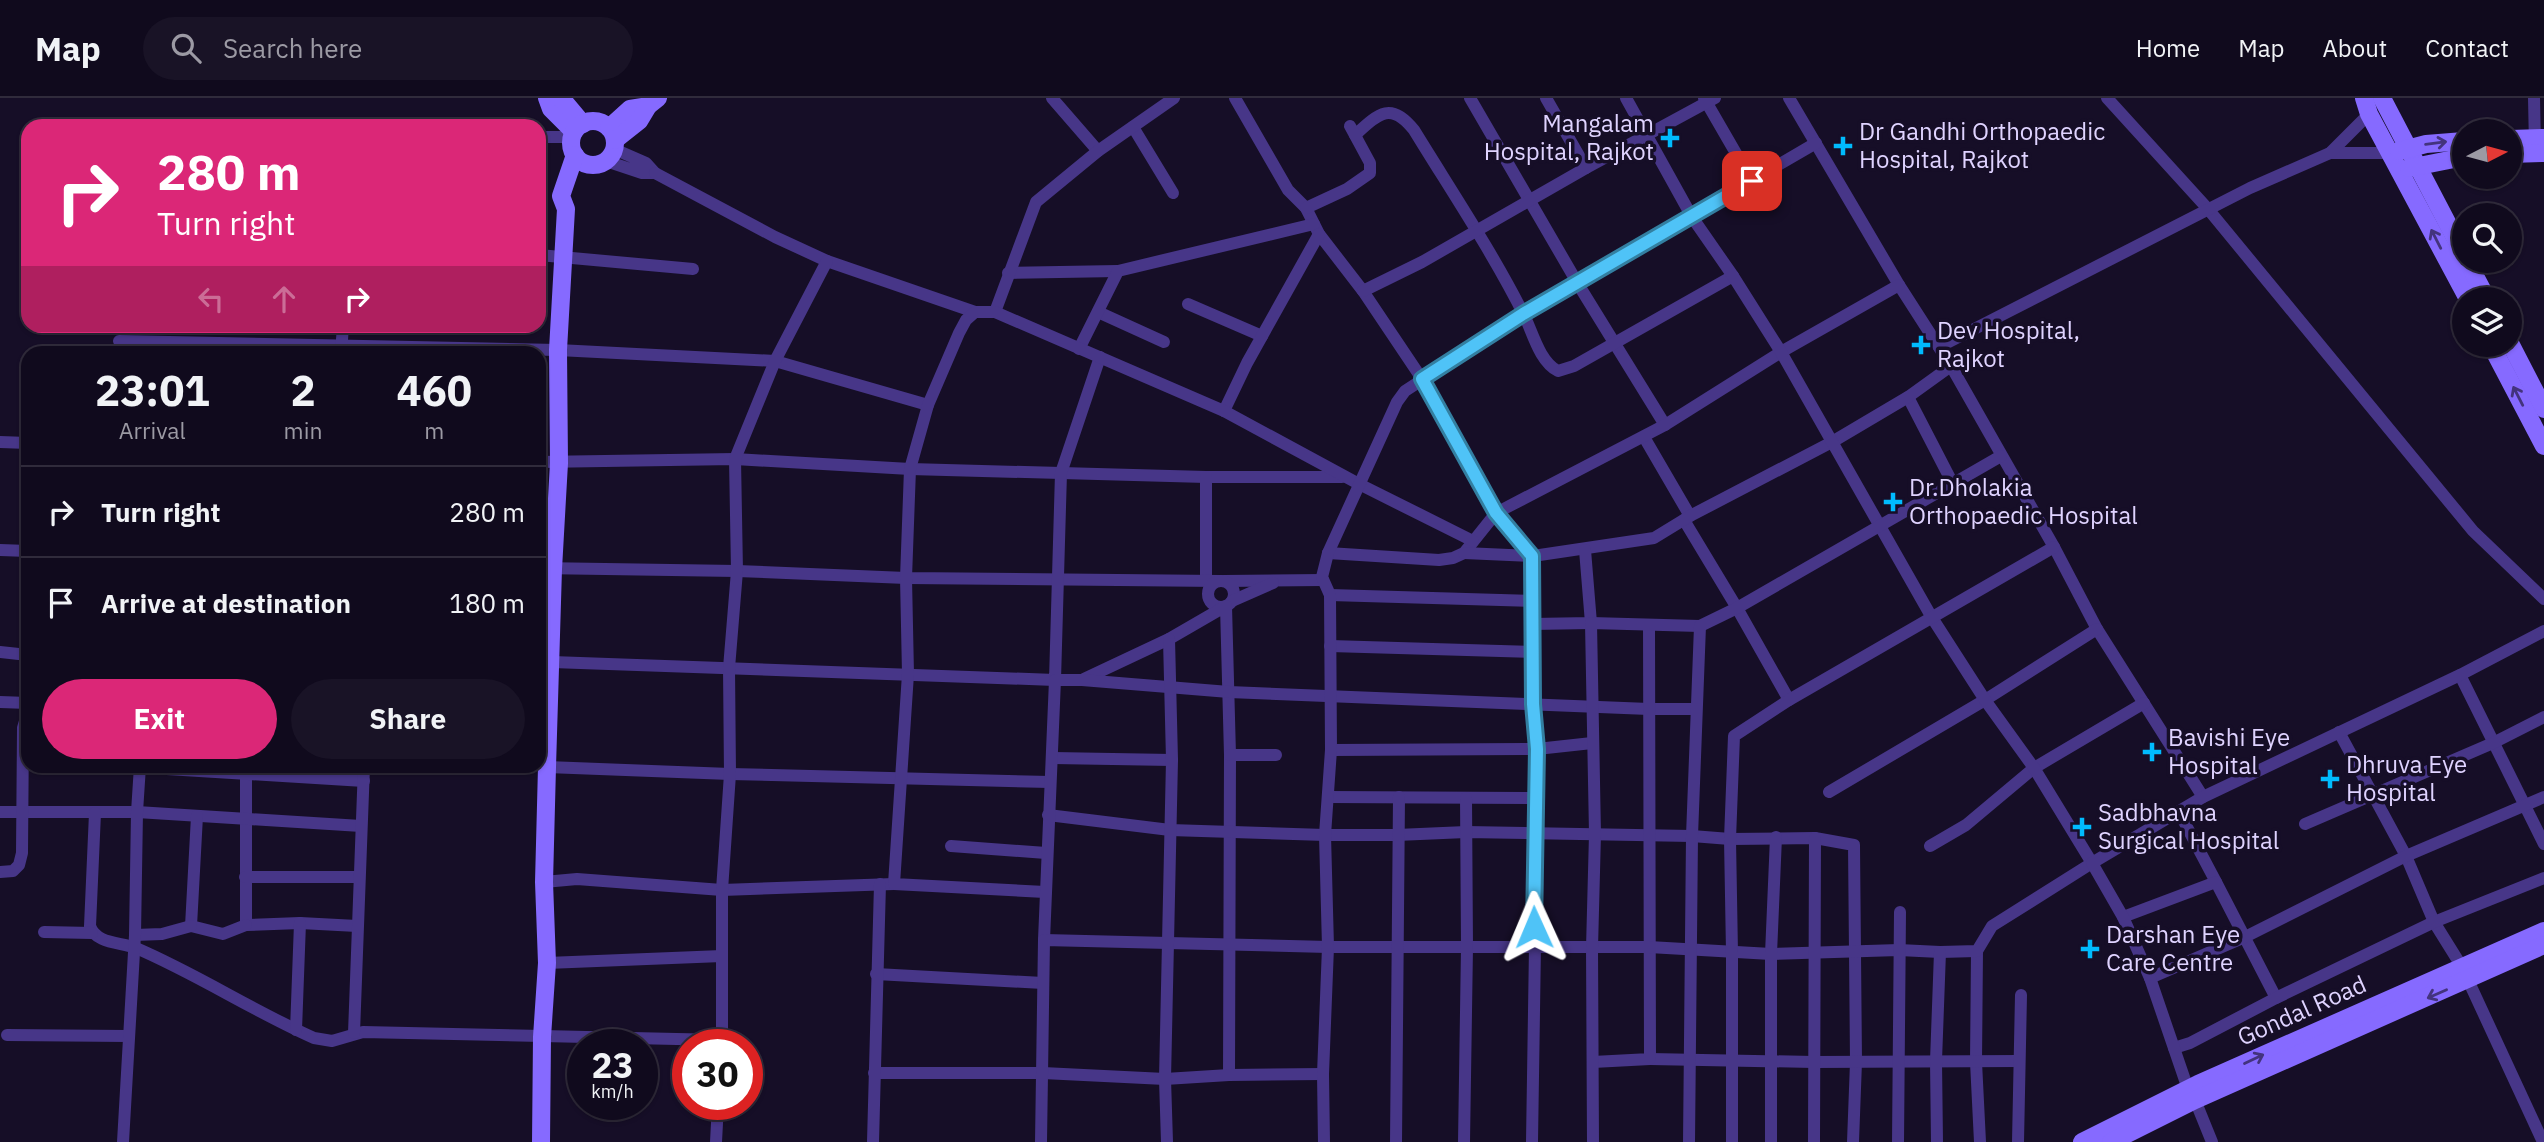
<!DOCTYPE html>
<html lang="en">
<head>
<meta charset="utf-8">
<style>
	:root { --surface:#100a1d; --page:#191326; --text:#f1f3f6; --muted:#9c9aa4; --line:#302b3b; --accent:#db2777 }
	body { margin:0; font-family:"IBM Plex Sans",sans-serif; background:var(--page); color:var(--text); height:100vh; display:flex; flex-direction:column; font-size:26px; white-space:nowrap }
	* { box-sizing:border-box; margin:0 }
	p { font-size:23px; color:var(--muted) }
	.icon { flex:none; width:38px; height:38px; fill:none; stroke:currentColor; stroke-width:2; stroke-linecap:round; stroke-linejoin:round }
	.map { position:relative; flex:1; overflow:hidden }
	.sheet { position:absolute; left:21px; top:248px; width:525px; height:427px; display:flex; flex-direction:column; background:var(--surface); border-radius:21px; box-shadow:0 2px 5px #0004,0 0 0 2px var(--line) }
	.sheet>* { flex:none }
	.hud { position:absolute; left:21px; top:21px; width:525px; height:214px; border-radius:21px; box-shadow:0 2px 5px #0004,0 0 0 2px var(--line); background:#db2777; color:#fff; overflow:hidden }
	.needle { width:46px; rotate:84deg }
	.fabs { position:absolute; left:2452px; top:21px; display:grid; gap:14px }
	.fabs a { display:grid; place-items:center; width:70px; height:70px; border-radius:50%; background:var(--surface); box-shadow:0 2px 5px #0004,0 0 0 2px var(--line); font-size:35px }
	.speed { position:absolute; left:567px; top:931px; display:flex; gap:14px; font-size:35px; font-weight:700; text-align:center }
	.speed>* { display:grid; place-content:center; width:91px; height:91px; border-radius:50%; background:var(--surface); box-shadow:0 2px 5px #0004,0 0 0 2px var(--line); line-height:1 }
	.speed small { font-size:18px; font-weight:400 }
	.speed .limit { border:10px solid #d22; background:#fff; color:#111 }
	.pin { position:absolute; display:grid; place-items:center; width:60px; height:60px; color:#fff; margin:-30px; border-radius:14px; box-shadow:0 4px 10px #0006 }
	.me { position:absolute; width:77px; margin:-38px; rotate:359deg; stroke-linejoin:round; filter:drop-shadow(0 0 5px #0008) }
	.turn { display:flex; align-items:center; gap:24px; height:147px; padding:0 21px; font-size:32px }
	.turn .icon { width:91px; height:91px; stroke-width:2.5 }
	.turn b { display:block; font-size:49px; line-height:60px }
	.lanes { display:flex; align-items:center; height:66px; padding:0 21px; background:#0003; justify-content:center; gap:35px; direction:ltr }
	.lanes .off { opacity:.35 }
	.eta { display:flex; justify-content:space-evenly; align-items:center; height:119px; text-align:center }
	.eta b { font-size:42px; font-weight:700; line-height:49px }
	.primary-button { display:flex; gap:14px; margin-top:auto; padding:14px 21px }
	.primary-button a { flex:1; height:80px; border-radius:42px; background:var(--accent); color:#fff; font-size:28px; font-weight:700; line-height:80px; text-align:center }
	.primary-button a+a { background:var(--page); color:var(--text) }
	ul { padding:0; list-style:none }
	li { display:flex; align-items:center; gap:21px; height:91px; padding:0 21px; border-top:2px solid var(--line) }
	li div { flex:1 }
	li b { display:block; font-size:26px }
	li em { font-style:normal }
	header { display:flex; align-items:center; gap:42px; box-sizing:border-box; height:98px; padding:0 35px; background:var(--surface); border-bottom:2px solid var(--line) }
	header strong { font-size:33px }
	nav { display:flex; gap:38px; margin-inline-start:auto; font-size:24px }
	.search { width:490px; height:63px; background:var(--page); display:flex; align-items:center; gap:18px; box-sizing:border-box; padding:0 24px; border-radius:38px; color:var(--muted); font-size:26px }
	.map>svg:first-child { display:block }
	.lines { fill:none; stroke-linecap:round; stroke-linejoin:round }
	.street { stroke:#473688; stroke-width:12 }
	.secondary { stroke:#866aff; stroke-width:18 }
	.oneway { stroke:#43337d }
	.route-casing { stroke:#337fa1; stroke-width:18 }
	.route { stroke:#4fc3f7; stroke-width:12 }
	.poi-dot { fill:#00bbfe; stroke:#160e27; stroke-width:2.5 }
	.labels { text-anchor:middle; stroke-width:7; stroke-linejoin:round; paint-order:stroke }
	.poi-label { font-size:24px; fill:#dfd3ff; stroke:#160e27; text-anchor:start }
	.street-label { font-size:24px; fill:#dfd3ff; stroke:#160e27 }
</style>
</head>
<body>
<header>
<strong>Map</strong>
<div class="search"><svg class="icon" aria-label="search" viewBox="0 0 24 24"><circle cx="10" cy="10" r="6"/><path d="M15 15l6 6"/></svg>Search here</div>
<nav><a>Home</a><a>Map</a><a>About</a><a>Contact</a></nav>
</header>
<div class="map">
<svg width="2544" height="1044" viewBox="0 0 2544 1044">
	<rect width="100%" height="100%" fill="#160e27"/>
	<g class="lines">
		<g class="street">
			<polyline points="1052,0 1098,53"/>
			<polyline points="1235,0 1288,92 1306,110 1319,136 1363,193 1422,281 1496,415 1533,458 1533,605 1537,651 1533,810 1535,848 1532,1044"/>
			<polyline points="1470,0 1578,186 1665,327"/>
			<polyline points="1546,0 1586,70"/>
			<polyline points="1704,0 1752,83"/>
			<polyline points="1789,0 1899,187 1951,268 2054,449 2097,531 2203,699"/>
			<polyline points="2107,0 2208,111 2473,433 2544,501"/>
			<polyline points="2534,0 2535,49"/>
			<polyline points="1133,29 1173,95"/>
			<path d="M1355,37C1379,15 1391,3 1414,32C1452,94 1493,155 1525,219C1533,236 1540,264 1558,273L1574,268L1733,178"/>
			<polyline points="539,39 572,39"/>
			<polyline points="2330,55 2392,55"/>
			<polyline points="606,63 642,75 655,75 646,65 614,51"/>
			<polyline points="655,75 775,139 827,163 975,214"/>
			<polyline points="1306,110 1347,91 1370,75 1370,65 1350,28"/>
			<polyline points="539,157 693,171"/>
			<polyline points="1008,175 1118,173"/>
			<polyline points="1363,193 1422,164 1586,70 1715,0"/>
			<polyline points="1188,206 1262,238"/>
			<polyline points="995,214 1036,104 1098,53 1174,0"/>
			<polyline points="1098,214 1164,244"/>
			<polyline points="119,243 558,252 775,263 928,307"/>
			<polyline points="1939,249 2250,90 2330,55 2369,16"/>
			<polyline points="1079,251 1118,173 1314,126"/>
			<polyline points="341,255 343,228"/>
			<polyline points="1908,299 1953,386"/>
			<polyline points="1224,313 1247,265 1319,136"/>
			<polyline points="1644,339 1690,418"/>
			<polyline points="0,344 28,345"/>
			<polyline points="539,364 735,361 910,371 1206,379 1342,379"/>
			<polyline points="1206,379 1206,481"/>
			<polyline points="1684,422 1737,510 1789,602"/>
			<polyline points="0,452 28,453"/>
			<polyline points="1328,455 1439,462 1453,460 1464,455 1496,415 1665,327 1781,254 1899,187"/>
			<polyline points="1464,455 1533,458 1654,440 1690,418 1832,344 1908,299 1951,268"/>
			<polyline points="539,470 737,473 906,480 1220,483"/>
			<polyline points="1224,483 1323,482"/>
			<circle cx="1221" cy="496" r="13"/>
			<polyline points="1330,497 1532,503"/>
			<polyline points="1232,503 1273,485"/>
			<polyline points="1532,526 1591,525 1585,452"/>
			<polyline points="1330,548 1532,554"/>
			<polyline points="0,554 28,557"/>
			<polyline points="552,564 1055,582 1061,375 1100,259"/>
			<polyline points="2460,577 2544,746"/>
			<polyline points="1084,581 1169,541 1226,508 1230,657 1229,977"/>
			<polyline points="0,604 28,605"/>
			<polyline points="2339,634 2406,758 2434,824 2462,869 2543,1044"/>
			<polyline points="1331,652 1537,651 1592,645"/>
			<polyline points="1230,657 1276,657"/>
			<polyline points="1053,660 1172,662"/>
			<polyline points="246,668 246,827 300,825 357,828"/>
			<polyline points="134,669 364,683"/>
			<polyline points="547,669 730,676 1050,684"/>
			<polyline points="1829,694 1985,602 2097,531"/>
			<polyline points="1328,699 1536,700"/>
			<polyline points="0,714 137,714 361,728"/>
			<polyline points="2179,714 2216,784"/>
			<path d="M95,715L90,828C96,846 120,844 136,850C197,876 253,913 314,940L332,943L363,934L722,942"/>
			<polyline points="1048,717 1170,732 1325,737 1397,737 1466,734 1692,738 1730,741 1815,740 1854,747 1856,964 1853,1044"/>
			<polyline points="197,718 191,828 223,836 246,827"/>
			<polyline points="2305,726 2493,645 2544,619"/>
			<polyline points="951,748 1046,755"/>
			<polyline points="1930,748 1966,727 2034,670 2144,605"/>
			<polyline points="0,774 13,773 19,767 22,755 23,630 28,613"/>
			<polyline points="245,779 358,779"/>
			<polyline points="544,784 577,781 722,792 894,786"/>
			<polyline points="1045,794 894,786 908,576 906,480 910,371 928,307 959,235 966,222 975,214 995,214 1224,313 1359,386 1473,443"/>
			<polyline points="2123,819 2216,784 2276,900"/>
			<polyline points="44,834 92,835"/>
			<polyline points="135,837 162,836 191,828"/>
			<polyline points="1044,842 1055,582 1082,582 1229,594 1649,611 1696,611"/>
			<polyline points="1977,853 1976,964 1980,1044"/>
			<polyline points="547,865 722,858"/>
			<polyline points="876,876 1043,885"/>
			<polyline points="2150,880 2245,839 2406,758 2544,699"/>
			<polyline points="296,932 300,825"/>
			<polyline points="354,935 364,668"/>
			<polyline points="7,937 128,938"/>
			<polyline points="722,947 722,792 730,676 729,570 737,473 735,361 775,263 827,163"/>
			<polyline points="2174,950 2190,945 2276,900 2434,824 2544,780"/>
			<polyline points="1650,961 1814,964 2019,963"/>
			<polyline points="1593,964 1650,961 1649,527"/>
			<polyline points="874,975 1043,975 1165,981 1229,977 1323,976"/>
			<polyline points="123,1044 135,837 137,714 140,668"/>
			<polyline points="716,1044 718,1006"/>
			<polyline points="873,1044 880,786"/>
			<polyline points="1041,1044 1044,842 1328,849 1649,849 1771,856 1899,852 1940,854 1977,853 1992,828 2092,765 2034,670 1985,602 1931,518 1781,254 1733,178 1692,119 1626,0"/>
			<polyline points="1167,1044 1165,981 1172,662 1169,541"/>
			<polyline points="1324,1044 1323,976 1328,849 1325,737 1331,652 1330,497 1322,479 1328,455 1397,304 1405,293 1523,216 1816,45"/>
			<polyline points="1396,1044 1399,699"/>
			<polyline points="1464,1044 1467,849 1466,700"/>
			<polyline points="1593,1044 1592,850 1595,736 1591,525 1700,528"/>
			<polyline points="1689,1044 1692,738 1700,528 1737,510 2001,358"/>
			<polyline points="1732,1044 1732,855 1730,741 1734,638 1789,602 2054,449"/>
			<polyline points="1771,1044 1771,856 1776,739"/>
			<polyline points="1814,1044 1815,740"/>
			<polyline points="1898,1044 1900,814"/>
			<polyline points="1937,1044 1936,963 1940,854"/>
			<polyline points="2018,1044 2021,897"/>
			<polyline points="2212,1044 2195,1002 2188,991 2150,880 2123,819 2092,765 2203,699 2460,577 2544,533"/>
		</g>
		<g class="secondary">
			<polyline points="547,0 551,11 574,34"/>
			<polyline points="559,0 562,1 583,26"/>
			<polyline points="2364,0 2369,16 2468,201"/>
			<polyline points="2382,0 2464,157"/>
			<circle cx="593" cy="45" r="22"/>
			<polyline points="609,30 630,11 648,8"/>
			<polyline points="2510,41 2544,40"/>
			<polyline points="615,42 639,23 648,8 658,0"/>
			<polyline points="2399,53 2426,46 2464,43"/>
			<polyline points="2510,56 2544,55"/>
			<polyline points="2409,70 2464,59"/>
			<polyline points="2467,163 2487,201"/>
			<polyline points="2510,245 2544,311"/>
			<polyline points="2491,247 2544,348"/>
			<polyline points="541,1044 542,939 547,865 544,784 547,669 553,471 559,365 558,252 566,111 561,98 575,57"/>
			<polyline points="2082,1044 2198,986 2544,833"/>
			<polyline points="2111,1044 2195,1002 2544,847"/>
		</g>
	</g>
	<defs><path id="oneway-shaft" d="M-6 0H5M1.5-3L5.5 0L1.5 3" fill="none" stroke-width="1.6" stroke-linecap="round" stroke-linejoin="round" transform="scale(1.75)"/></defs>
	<g class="oneway">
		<use href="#oneway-shaft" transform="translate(2436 45) rotate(-7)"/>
		<use href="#oneway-shaft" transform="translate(2436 141) rotate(-117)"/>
		<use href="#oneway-shaft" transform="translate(2518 298) rotate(-117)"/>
		<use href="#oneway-shaft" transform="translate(2437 896) rotate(156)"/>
		<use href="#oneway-shaft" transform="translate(2254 961) rotate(-25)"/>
	</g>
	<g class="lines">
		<g class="route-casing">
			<polyline id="route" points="1534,829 1537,651 1533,606 1532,458 1496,415 1422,281 1523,216 1752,83"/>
		</g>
		<use href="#route" class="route"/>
	</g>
	<g class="poi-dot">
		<path d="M1666.5 29.5h7v7h7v7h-7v7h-7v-7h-7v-7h7z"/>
		<path d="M1839.5 37.5h7v7h7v7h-7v7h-7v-7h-7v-7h7z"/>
		<path d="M1917.5 236.5h7v7h7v7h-7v7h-7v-7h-7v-7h7z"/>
		<path d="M1889.5 393.5h7v7h7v7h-7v7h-7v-7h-7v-7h7z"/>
		<path d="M2148.5 643.5h7v7h7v7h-7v7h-7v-7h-7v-7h7z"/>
		<path d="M2326.5 670.5h7v7h7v7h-7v7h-7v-7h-7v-7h7z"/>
		<path d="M2078.5 718.5h7v7h7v7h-7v7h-7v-7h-7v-7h7z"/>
		<path d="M2086.5 840.5h7v7h7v7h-7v7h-7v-7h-7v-7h7z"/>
	</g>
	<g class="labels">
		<g class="poi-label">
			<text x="1654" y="34" text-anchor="end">Mangalam<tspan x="1654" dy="28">Hospital, Rajkot</tspan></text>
			<text x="1859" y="42">Dr Gandhi Orthopaedic<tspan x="1859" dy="28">Hospital, Rajkot</tspan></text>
			<text x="1937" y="241">Dev Hospital,<tspan x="1937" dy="28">Rajkot</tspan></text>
			<text x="1909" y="398">Dr.Dholakia<tspan x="1909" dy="28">Orthopaedic Hospital</tspan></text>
			<text x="2168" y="648">Bavishi Eye<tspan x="2168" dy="28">Hospital</tspan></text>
			<text x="2346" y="675">Dhruva Eye<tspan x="2346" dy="28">Hospital</tspan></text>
			<text x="2098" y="723">Sadbhavna<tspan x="2098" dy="28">Surgical Hospital</tspan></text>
			<text x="2106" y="845">Darshan Eye<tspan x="2106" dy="28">Care Centre</tspan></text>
		</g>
		<g class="street-label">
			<text transform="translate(2302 913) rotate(-24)" y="8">Gondal Road</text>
		</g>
	</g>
</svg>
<div class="fabs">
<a><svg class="needle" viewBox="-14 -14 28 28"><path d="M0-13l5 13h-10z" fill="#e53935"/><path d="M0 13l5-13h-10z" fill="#9c9aa4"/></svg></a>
<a><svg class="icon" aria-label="search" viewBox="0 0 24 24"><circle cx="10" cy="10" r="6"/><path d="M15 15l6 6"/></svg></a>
<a><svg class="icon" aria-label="layers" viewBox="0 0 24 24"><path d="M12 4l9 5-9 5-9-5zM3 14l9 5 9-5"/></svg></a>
</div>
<div class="speed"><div>23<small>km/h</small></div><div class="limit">30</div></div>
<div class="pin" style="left:1752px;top:83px;background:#d93025"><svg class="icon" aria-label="arrive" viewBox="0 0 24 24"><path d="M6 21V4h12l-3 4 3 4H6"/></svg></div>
<svg class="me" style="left:1534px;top:829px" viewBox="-20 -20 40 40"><path d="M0-17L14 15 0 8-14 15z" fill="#4fc3f7" stroke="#fff" stroke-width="4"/></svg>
<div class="hud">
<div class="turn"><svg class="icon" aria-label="right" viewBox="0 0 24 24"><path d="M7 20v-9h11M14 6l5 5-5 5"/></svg><div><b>280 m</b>Turn right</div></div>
<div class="lanes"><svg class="icon off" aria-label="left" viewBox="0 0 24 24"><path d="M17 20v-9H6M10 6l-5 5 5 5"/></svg><svg class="icon off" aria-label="ahead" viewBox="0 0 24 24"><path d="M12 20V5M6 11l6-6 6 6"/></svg><svg class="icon" aria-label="right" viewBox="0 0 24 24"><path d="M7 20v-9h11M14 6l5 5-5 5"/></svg></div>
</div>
<section class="sheet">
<div class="eta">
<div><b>23:01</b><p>Arrival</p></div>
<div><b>2</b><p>min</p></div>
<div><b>460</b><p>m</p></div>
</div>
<ul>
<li><svg class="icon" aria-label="right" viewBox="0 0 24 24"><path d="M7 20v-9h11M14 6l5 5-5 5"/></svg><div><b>Turn right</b></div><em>280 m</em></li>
<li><svg class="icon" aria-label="arrive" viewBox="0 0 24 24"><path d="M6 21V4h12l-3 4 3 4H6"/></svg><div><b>Arrive at destination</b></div><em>180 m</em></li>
</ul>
<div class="primary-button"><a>Exit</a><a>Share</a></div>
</section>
</div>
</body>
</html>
